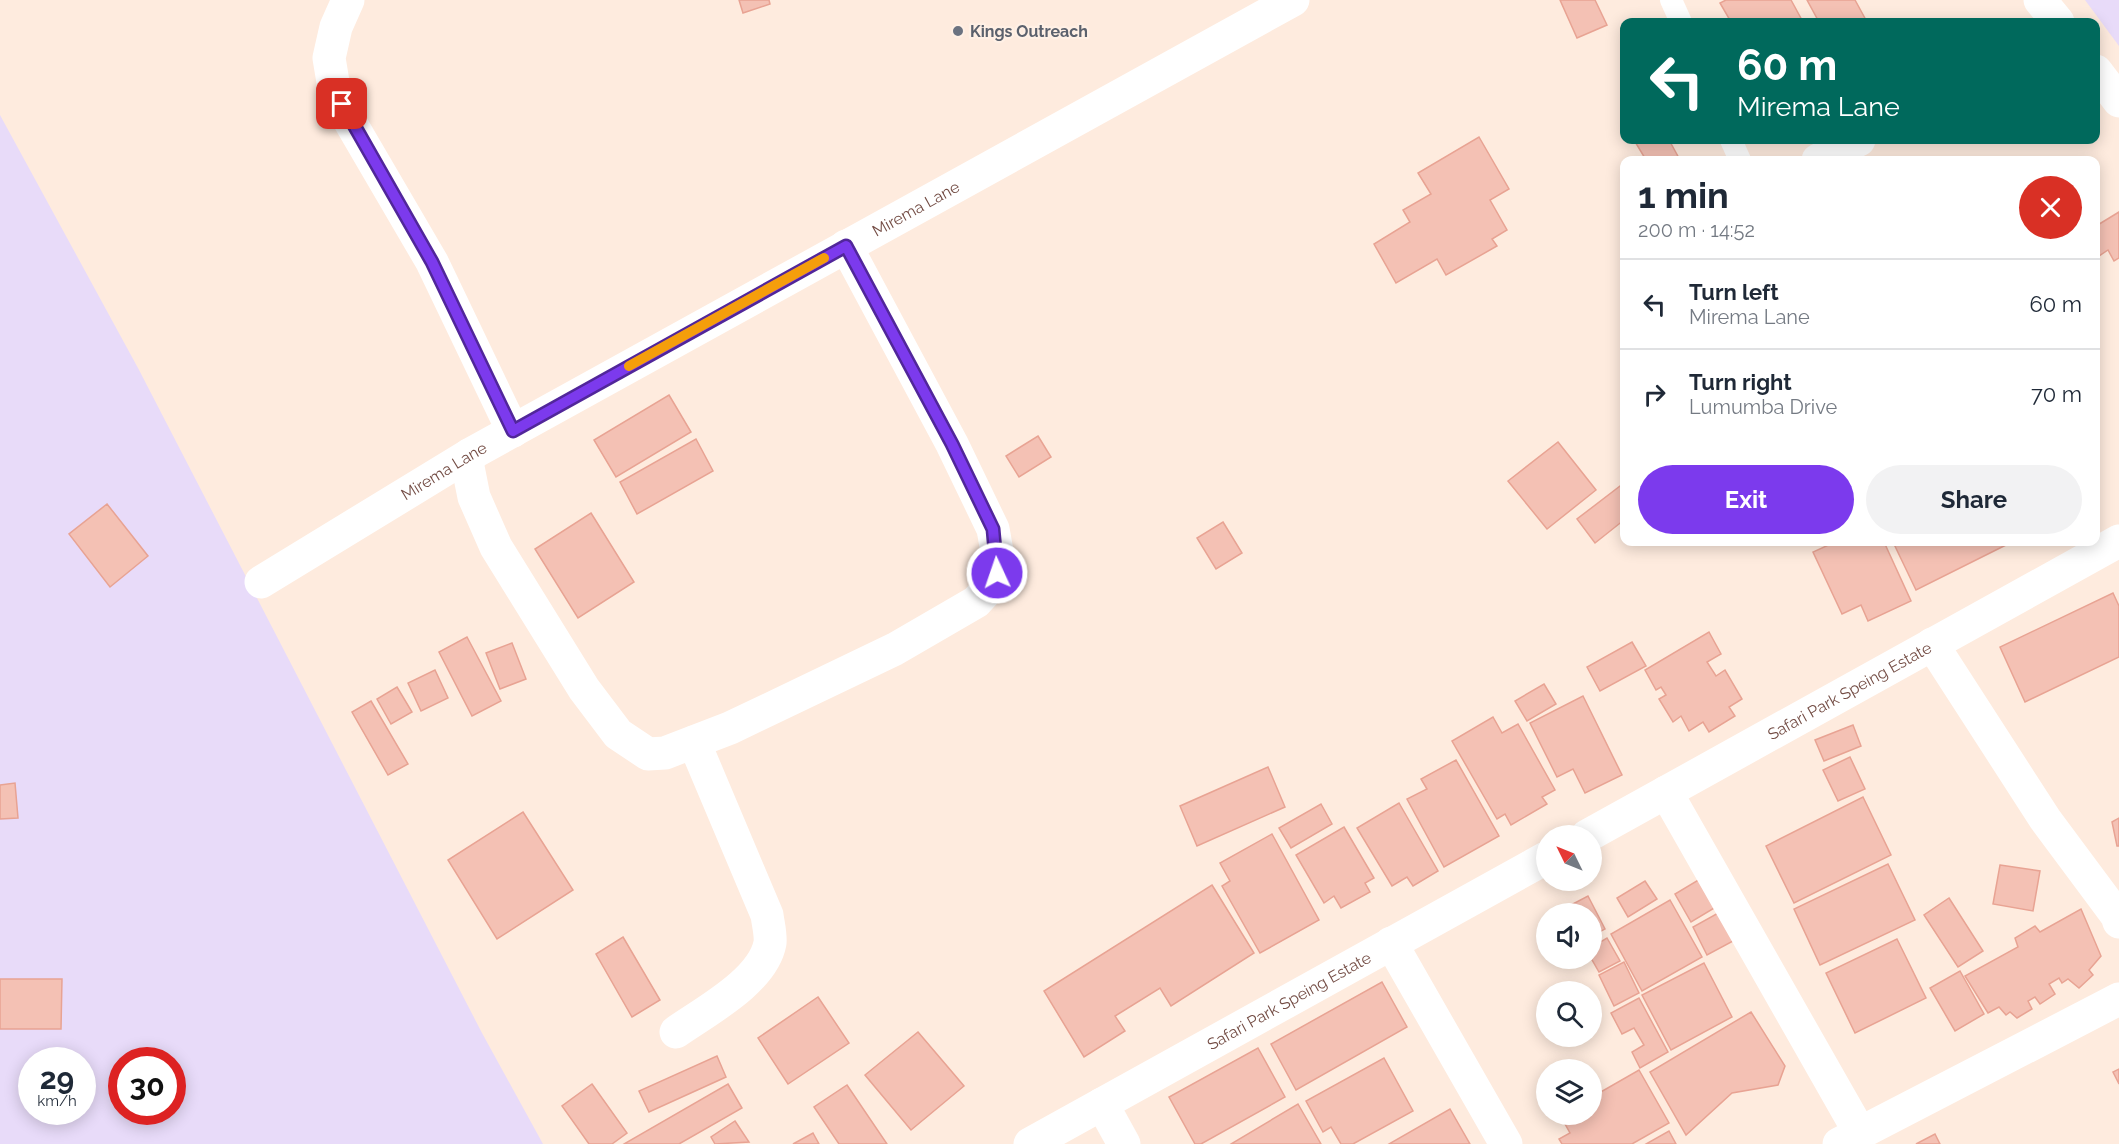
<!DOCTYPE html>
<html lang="en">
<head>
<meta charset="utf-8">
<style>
	:root { --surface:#fff; --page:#f2f2f3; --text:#1f2937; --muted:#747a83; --line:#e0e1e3; --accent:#7c3aed }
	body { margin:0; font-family:Raleway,sans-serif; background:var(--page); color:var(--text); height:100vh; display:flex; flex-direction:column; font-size:22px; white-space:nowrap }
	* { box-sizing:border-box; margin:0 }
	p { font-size:20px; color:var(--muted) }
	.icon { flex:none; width:33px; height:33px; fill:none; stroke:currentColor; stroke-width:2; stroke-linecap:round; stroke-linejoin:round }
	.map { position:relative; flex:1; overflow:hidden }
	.panel { position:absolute; left:1620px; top:156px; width:480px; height:390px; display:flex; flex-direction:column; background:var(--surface); border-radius:12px; box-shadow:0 3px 15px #0003 }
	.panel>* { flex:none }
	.banner { position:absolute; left:1620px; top:18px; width:480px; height:126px; border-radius:12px; box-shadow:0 3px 15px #0003; background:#00695c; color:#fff; overflow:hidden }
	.needle { width:39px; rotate:313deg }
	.fabs { position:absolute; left:1536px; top:825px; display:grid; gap:12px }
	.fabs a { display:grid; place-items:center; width:66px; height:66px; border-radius:50%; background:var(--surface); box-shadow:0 3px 15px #0003; font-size:30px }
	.speed { position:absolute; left:18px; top:1047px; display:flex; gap:12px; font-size:30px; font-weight:700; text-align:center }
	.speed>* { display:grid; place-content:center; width:78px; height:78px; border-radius:50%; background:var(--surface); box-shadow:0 3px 15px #0003; line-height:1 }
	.speed small { font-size:15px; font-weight:400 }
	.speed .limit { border:9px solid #d22; background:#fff; color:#111 }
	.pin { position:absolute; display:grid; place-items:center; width:51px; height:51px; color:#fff; margin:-26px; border-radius:12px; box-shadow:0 3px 9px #0006 }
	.me { position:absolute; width:66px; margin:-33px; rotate:357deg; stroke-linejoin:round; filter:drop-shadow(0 0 4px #0008) }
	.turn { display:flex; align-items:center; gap:21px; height:126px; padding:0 18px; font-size:27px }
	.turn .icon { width:78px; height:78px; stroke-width:2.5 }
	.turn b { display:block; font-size:42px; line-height:51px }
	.round { display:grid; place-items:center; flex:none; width:63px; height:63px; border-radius:32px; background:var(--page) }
	.overview { display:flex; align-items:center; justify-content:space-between; height:102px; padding:0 18px }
	h1 { font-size:36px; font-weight:700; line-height:45px }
	.cta { display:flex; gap:12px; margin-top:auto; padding:12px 18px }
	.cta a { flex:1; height:69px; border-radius:36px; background:var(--accent); color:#fff; font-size:24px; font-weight:700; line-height:69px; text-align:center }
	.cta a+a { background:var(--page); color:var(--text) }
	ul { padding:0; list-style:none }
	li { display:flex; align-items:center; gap:18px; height:90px; padding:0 18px; border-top:2px solid var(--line) }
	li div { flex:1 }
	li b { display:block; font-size:22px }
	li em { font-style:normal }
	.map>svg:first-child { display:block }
	.education { fill:#e8dbf9; fill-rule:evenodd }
	.building { fill:#f4c1b4; stroke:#e8a393; stroke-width:1.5 }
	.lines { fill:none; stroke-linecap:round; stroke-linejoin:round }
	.lane { stroke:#fff; stroke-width:22 }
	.street { stroke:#fff; stroke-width:33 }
	.secondary { stroke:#fff; stroke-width:33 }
	.route-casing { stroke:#51269a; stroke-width:15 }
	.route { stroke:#7c3aed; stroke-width:10 }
	.slow { stroke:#f59e0b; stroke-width:10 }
	.worship-dot { fill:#6b7280; stroke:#fff0e5; stroke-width:2 }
	.labels { text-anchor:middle; stroke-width:4.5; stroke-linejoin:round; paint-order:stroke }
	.worship-label { font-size:16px; font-weight:bold; fill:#5b616d; stroke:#fff0e5; text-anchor:start }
	.street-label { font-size:16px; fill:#744d45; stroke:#fff0e5 }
</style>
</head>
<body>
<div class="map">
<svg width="2119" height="1144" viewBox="0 0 2119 1144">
	<rect width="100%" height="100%" fill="#feebde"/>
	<g class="education">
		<polygon points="2085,0 2119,0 2119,46"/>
		<path d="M0,115L138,368L482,1033L543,1144H0ZM32,1060H82V1112H32ZM122,1060H172V1112H122Z"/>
	</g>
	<g class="building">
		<polygon points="739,0 769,0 770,4 743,13"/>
		<polygon points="1560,0 1595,0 1607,25 1577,38"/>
		<polygon points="1726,0 1791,0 1803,22 1731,22 1720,3"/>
		<polygon points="1807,0 1855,0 1867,22 1819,22"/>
		<polygon points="1479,137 1509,189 1490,200 1507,230 1492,239 1497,246 1446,275 1437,259 1396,283 1374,244 1410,222 1403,210 1431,194 1418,173"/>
		<polygon points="1634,140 1669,140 1680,160 1646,160"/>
		<polygon points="2119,212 2119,258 2114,261 2108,250 2096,258 2096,226"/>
		<polygon points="669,395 691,432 616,477 594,440"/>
		<polygon points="1038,436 1051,457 1019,477 1006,456"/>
		<polygon points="696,439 713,471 637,514 620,482"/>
		<polygon points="1558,442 1596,490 1547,529 1508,481"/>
		<polygon points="1624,483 1624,520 1595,543 1577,519"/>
		<polygon points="107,504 148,556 110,587 69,534"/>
		<polygon points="591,513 634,582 578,618 535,549"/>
		<polygon points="1223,522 1242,553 1216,569 1197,538"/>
		<polygon points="1835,542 1884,542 1911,601 1868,621 1861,605 1842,614 1813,552"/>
		<polygon points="1893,542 2012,542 1916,590"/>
		<polygon points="2113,593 2119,606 2119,657 2025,702 2000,647"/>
		<polygon points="1709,632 1721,654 1707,662 1716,676 1725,670 1742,699 1729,707 1735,716 1709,732 1703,722 1689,731 1681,716 1673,722 1659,699 1666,695 1661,687 1656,690 1645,670"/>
		<polygon points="467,637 501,701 472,716 439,652"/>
		<polygon points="1632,642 1646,666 1600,691 1587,667"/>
		<polygon points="512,643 526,679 500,689 486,653"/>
		<polygon points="435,670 448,698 421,711 408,683"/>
		<polygon points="1544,684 1556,704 1527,721 1515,701"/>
		<polygon points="397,687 412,712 391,724 377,699"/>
		<polygon points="1583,696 1622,775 1585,793 1573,769 1557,777 1530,723"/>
		<polygon points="371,701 408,764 388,775 352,712"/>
		<polygon points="1493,717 1502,733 1518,724 1555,790 1542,797 1547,804 1511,825 1505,814 1497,819 1452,741"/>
		<polygon points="1853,725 1861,746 1824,761 1815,740"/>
		<polygon points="1850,757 1865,789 1838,801 1823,770"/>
		<polygon points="1456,760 1499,836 1444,867 1407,799 1427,789 1421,779"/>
		<polygon points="1268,767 1285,807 1197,846 1180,806"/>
		<polygon points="15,783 18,818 0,819 0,785"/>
		<polygon points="1863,797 1891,855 1794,903 1766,846"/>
		<polygon points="1399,803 1438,871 1413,886 1407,877 1392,886 1357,828"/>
		<polygon points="1321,804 1332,824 1291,848 1279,828"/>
		<polygon points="523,812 573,890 497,939 448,860"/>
		<polygon points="2119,818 2119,846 2117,846 2112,822"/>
		<polygon points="1344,827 1374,878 1365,883 1370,892 1341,908 1334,896 1324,903 1296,855"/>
		<polygon points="1272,834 1319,920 1260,953 1222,886 1230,881 1220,863"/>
		<polygon points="1888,864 1915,920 1820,965 1794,909"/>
		<polygon points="2000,865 2040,871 2033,911 1993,904"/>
		<polygon points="1700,879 1716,907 1691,922 1675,894"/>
		<polygon points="1645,881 1657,899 1628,917 1617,898"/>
		<polygon points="1212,885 1254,953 1171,1006 1160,988 1115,1016 1125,1031 1084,1057 1044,991"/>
		<polygon points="1588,896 1605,929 1592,936 1592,914 1568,914 1565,908"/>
		<polygon points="1949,898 1983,951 1958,967 1924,915"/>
		<polygon points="1670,900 1702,957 1642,991 1611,934"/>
		<polygon points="2081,909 2101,956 2089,970 2093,975 2079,988 2068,979 2062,983 2059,978 2049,984 2055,994 2040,1004 2035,997 2028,1001 2032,1009 2017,1018 2010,1012 2006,1015 1999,1007 1988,1013 1965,976 2018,947 2015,938 2035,926 2040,932"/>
		<polygon points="1720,912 1735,940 1707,955 1693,927"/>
		<polygon points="623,937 660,1000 632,1017 596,954"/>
		<polygon points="1607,938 1620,961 1599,972 1591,958 1592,947"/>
		<polygon points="1897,939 1926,998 1855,1033 1826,973"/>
		<polygon points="1624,962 1639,993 1614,1006 1599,975"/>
		<polygon points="1704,963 1732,1017 1671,1050 1642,995"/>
		<polygon points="1960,971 1984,1014 1955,1031 1930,988"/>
		<polygon points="0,979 62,979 61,1029 0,1029"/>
		<polygon points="1382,982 1407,1027 1296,1090 1271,1044"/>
		<polygon points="818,997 849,1043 788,1084 758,1038"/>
		<polygon points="1639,998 1668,1052 1640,1068 1632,1052 1644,1045 1634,1028 1622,1034 1611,1013"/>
		<polygon points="1751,1012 1785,1066 1778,1085 1732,1093 1686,1135 1650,1072"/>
		<polygon points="918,1032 964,1086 911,1130 865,1075"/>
		<polygon points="1258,1048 1285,1097 1201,1144 1195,1144 1169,1097"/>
		<polygon points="717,1056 726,1077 649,1112 639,1091"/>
		<polygon points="1384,1058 1413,1111 1353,1144 1341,1144 1331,1127 1323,1132 1306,1101"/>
		<polygon points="2119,1069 2119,1084 2113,1072"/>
		<polygon points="1639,1070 1669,1123 1632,1144 1562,1144 1559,1139 1570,1133 1560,1115 1592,1114 1592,1097"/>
		<polygon points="592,1084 627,1133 612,1144 589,1144 562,1106"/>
		<polygon points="728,1084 742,1108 679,1144 624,1144"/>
		<polygon points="847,1085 887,1144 839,1144 814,1107"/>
		<polygon points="1298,1104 1321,1144 1231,1144"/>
		<polygon points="1450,1109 1470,1144 1389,1144"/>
		<polygon points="735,1121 749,1142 715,1144 711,1137"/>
		<polygon points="1669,1131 1676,1144 1646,1144"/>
		<polygon points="813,1133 819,1144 793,1144"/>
		<polygon points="1935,1134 1940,1144 1916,1144"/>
	</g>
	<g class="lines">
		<g class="lane">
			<polyline points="1671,0 1681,22"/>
			<polyline points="1731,140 1740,160"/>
		</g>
		<g class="street">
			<polyline points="1818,160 1859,140"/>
			<polyline points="469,455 468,467 474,497 496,547 584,689 618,734 648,754 665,753 730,728 895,649 976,602 989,588 997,573 998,557 993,529 952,444 846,246"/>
			<path id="s1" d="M261,582L469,455L1293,0"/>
			<polyline points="1932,644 2045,819 2117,916 2119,922"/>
			<polyline points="1666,792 1860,1133"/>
			<path id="s2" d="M1587,836L2119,541"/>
			<polyline points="1391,943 1506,1144"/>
			<path d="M676,1032C706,1011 763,981 770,943C771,934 768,923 767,915L694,742"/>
			<polyline points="1102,1104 1124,1144"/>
			<path id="s3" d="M1030,1144L1546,858"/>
			<polyline points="1839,1144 2119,999"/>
		</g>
		<g class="secondary">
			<polyline points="348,0 336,27 329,58 334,88 349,120 432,262 513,431"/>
			<polyline points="2040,0 2058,22"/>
			<polyline points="2096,71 2119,101"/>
		</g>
	</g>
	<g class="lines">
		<g class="route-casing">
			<polyline id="route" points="342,104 432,262 513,431 846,246 952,444 993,529 997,573"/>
		</g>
		<use href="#route" class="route"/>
		<polyline class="slow" points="629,366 824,258"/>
	</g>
	<circle class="worship-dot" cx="958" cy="31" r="6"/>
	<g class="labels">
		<g class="worship-label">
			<text x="970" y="37">Kings Outreach</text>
		</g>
		<g class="street-label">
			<text dy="6" stroke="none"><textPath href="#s1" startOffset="754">Mirema Lane</textPath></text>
			<text dy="6" stroke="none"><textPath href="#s1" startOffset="214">Mirema Lane</textPath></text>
			<text dy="6" stroke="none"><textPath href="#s2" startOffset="300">Safari Park Speing Estate</textPath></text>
			<text dy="6" stroke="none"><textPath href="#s3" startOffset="296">Safari Park Speing Estate</textPath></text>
		</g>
	</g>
</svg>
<div class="fabs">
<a><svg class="needle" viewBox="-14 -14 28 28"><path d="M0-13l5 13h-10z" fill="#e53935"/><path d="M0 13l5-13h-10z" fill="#747a83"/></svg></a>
<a><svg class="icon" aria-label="sound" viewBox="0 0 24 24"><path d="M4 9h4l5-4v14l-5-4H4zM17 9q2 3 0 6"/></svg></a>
<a><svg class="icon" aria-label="search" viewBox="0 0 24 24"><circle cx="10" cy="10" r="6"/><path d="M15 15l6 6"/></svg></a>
<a><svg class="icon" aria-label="layers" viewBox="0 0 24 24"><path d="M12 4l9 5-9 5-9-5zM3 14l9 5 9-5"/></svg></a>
</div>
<div class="speed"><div>29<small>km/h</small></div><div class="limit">30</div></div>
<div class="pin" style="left:342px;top:104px;background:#d93025"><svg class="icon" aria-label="arrive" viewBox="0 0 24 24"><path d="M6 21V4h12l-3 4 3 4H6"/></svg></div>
<svg class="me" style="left:997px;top:573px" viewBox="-20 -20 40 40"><circle r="17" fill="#7c3aed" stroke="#fff" stroke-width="3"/><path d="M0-11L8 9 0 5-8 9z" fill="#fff"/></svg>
<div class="banner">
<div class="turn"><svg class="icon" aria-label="left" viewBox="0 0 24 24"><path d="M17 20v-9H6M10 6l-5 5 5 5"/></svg><div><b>60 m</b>Mirema Lane</div></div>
</div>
<section class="panel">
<div class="overview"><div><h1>1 min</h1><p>200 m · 14:52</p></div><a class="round" style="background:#d93025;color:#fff"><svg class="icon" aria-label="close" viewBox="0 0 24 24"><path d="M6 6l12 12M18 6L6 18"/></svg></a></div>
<ul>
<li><svg class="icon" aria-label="left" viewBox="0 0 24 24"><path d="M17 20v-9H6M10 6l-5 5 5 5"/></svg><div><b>Turn left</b><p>Mirema Lane</p></div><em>60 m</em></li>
<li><svg class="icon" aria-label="right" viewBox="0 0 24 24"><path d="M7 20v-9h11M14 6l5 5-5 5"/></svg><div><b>Turn right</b><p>Lumumba Drive</p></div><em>70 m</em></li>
</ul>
<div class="cta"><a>Exit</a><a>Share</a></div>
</section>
</div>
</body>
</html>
